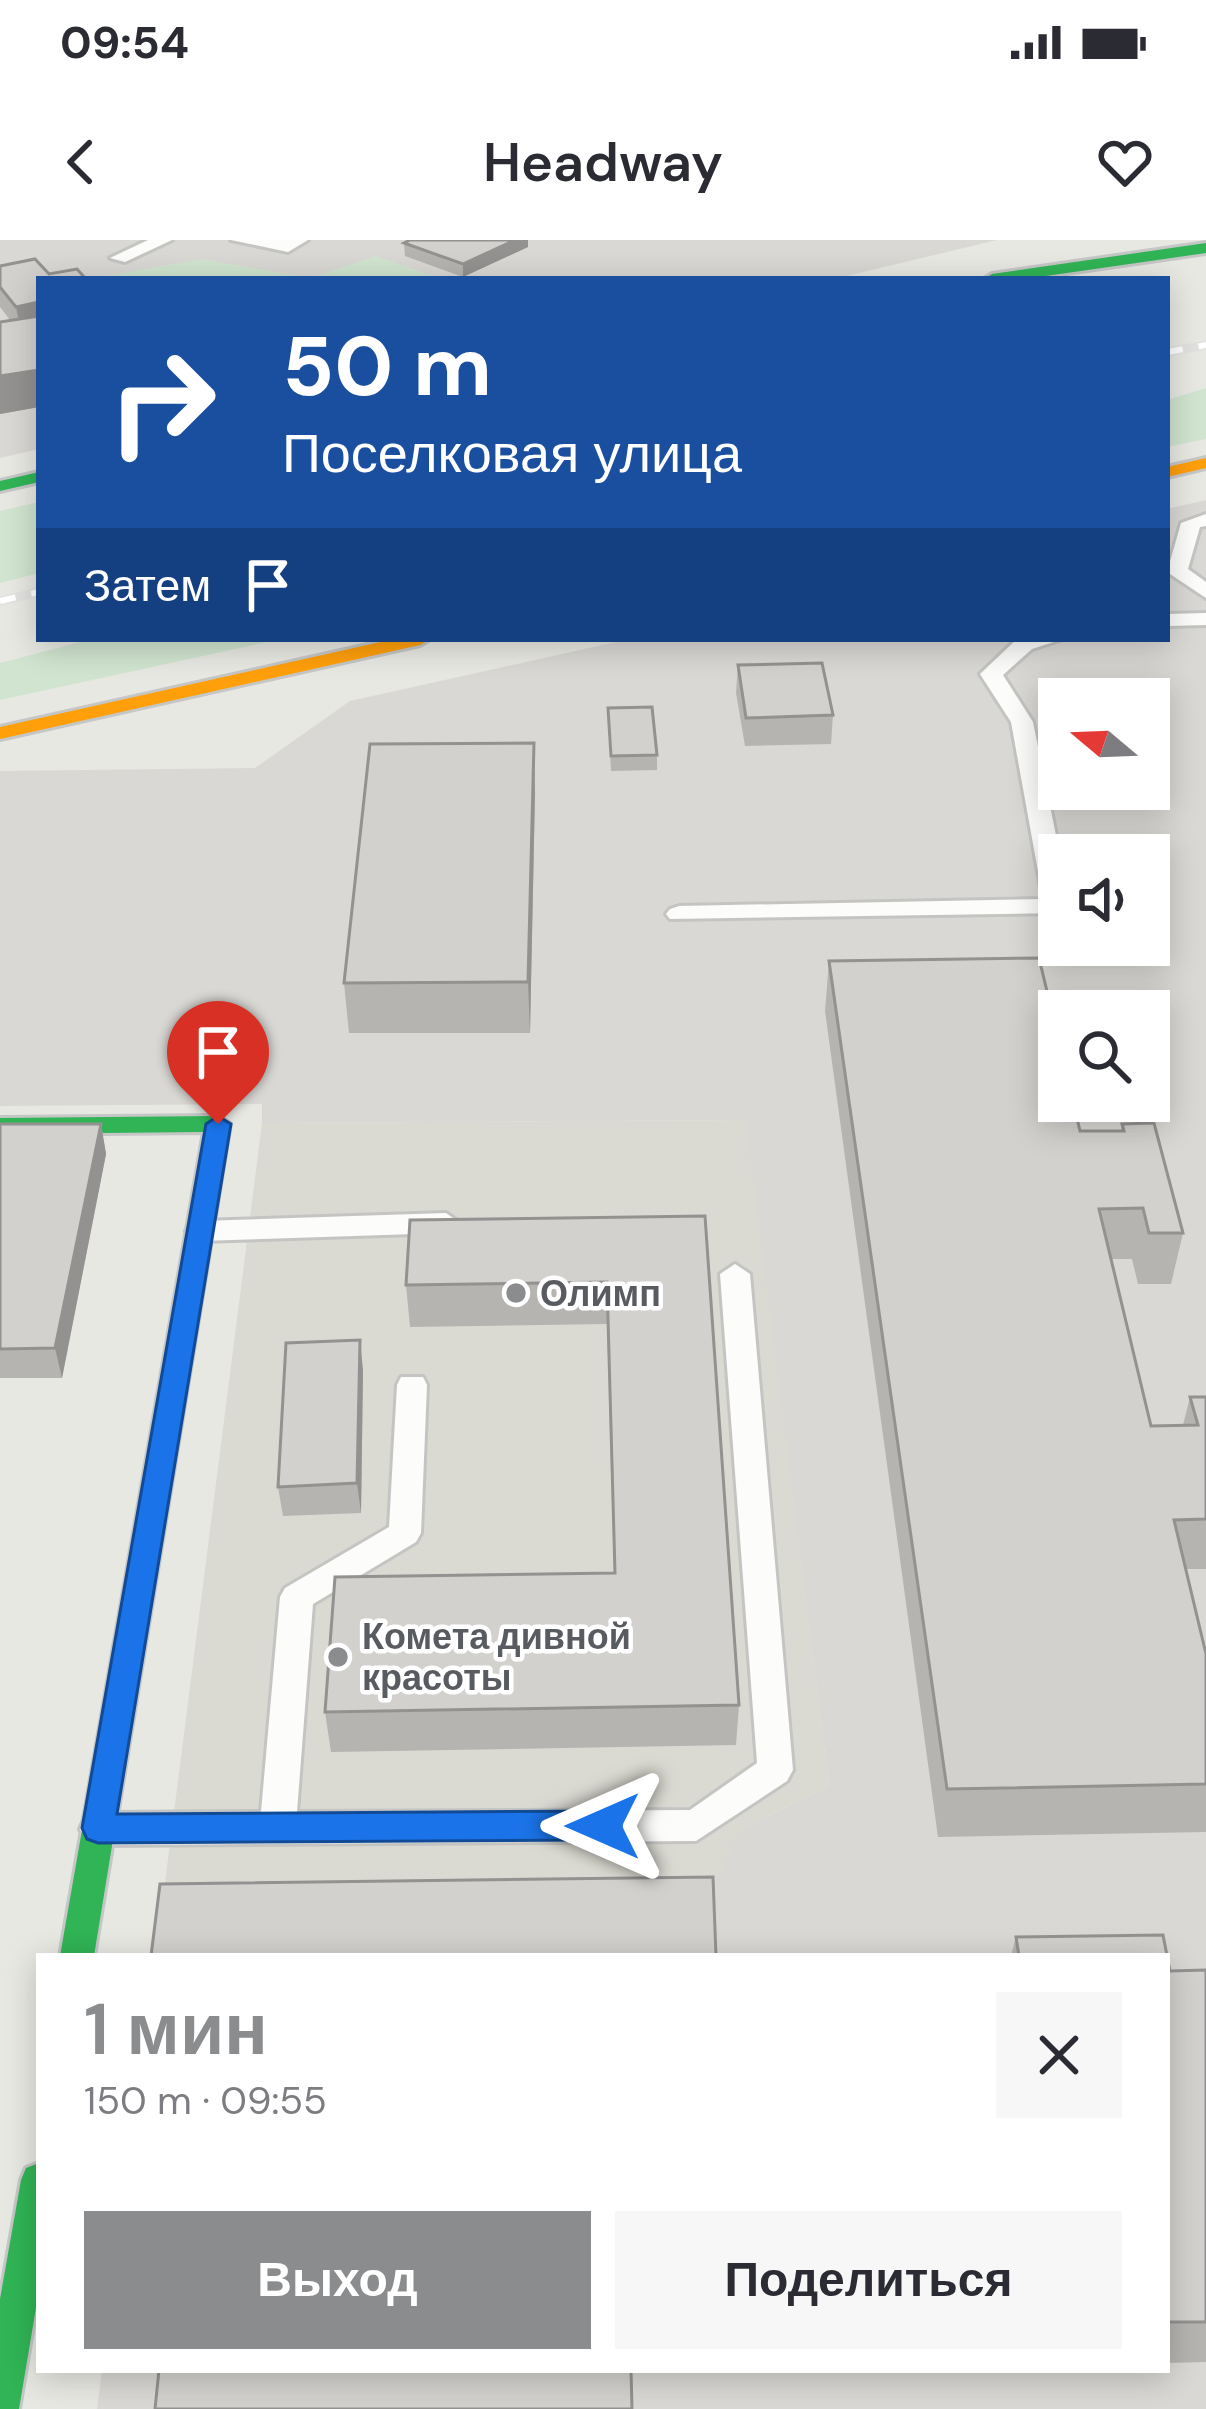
<!DOCTYPE html>
<html lang="ru">
<head>
<meta charset="utf-8">
<style>
	:root { --surface:#fff; --page:#f7f7f7; --text:#2b2b33; --muted:#7c7c81; --accent:#8a8c8e }
	body { margin:0; font-family:"DM Sans",sans-serif; background:var(--page); color:var(--text); height:100vh; display:flex; flex-direction:column; font-size:45px; white-space:nowrap }
	* { box-sizing:border-box; margin:0 }
	p { font-size:39px; color:var(--muted) }
	.icon { flex:none; width:66px; height:66px; fill:none; stroke:currentColor; stroke-width:2; stroke-linecap:round; stroke-linejoin:round }
	.map { position:relative; flex:1; overflow:hidden }
	.details { position:absolute; left:36px; top:1713px; width:1134px; height:420px; display:flex; flex-direction:column; background:var(--surface); border-radius:0px; box-shadow:0 6px 30px #0003 }
	.details>* { flex:none }
	.banner { position:absolute; left:36px; top:36px; width:1134px; height:366px; border-radius:0px; box-shadow:0 6px 30px #0003; background:#1a4fa0; color:#fff; overflow:hidden }
	.needle { width:78px; rotate:289deg }
	.tools { position:absolute; left:1038px; top:438px; display:grid; gap:24px }
	.tools a { display:grid; place-items:center; width:132px; height:132px; border-radius:0px; background:var(--surface); box-shadow:0 6px 30px #0003; font-size:60px }
	.pin { position:absolute; display:grid; place-items:center; width:102px; height:102px; color:#fff; margin:-123px -51px; border-radius:50% 50% 50% 0; rotate:-45deg; box-shadow:0 0 12px #0007 }
	.pin .icon { rotate:45deg }
	.me { position:absolute; width:132px; margin:-66px; rotate:270deg; stroke-linejoin:round; filter:drop-shadow(0 0 9px #0008) }
	.turn { display:flex; align-items:center; gap:42px; height:252px; padding:0 48px; font-size:54px }
	.turn .icon { width:156px; height:156px; stroke-width:2.5 }
	.turn b { display:block; font-size:84px; line-height:102px }
	.then { display:flex; align-items:center; height:114px; padding:0 48px; background:#0003; gap:24px; font-size:45px }
	.round { display:grid; place-items:center; flex:none; width:126px; height:126px; border-radius:0px; background:var(--page) }
	.head { display:flex; align-items:center; justify-content:space-between; height:204px; padding:0 48px }
	h1 { font-size:72px; font-weight:600; line-height:90px; color:var(--accent) }
	.action { display:flex; gap:24px; margin-top:auto; padding:24px 48px }
	.action a { flex:1; height:138px; border-radius:0px; background:var(--accent); color:#fff; font-size:48px; font-weight:600; line-height:138px; text-align:center }
	.action a+a { background:var(--page); color:var(--text) }
	.status { display:flex; justify-content:space-between; align-items:center; height:84px; padding:0 60px; background:var(--surface); direction:ltr }
	.status svg { height:33px; fill:currentColor }
	header { display:flex; justify-content:space-between; align-items:center; height:156px; padding:0 48px; background:var(--surface); font-size:54px; font-weight:600 }
	.map>svg:first-child { display:block }
	.industrial { fill:#d9d8d4; fill-rule:evenodd }
	.education { fill:#dbdad2 }
	.green { fill:#d0e4cf }
	.lines { fill:none; stroke-linecap:round; stroke-linejoin:round }
	.lane-casing { stroke:#c4c5c3; stroke-width:6 }
	.fast-casing { stroke:#c5c6c6; stroke-width:6 }
	.slow-casing { stroke:#c5c6c6; stroke-width:6 }
	.lane { fill:#fcfcfb; fill-rule:evenodd }
	.fast { fill:#30b455; fill-rule:evenodd }
	.slow { fill:#ff9f0a; fill-rule:evenodd }
	.rail-casing { stroke:#e1e1e0; stroke-width:9 }
	.rail { stroke:#fff; stroke-width:6; stroke-dasharray:16; stroke-linecap:butt }
	.wall { fill:#b5b4b1 }
	.shaded-wall { fill:#939290 }
	.building { fill:#d2d1ce; stroke:#939290; stroke-width:3 }
	.route { fill:#1a73e8; stroke:#114b97; stroke-width:3 }
	.poi-dot { fill:#8a8c8e; stroke:#fff; stroke-width:4.5 }
	.labels { text-anchor:middle; stroke-width:9; stroke-linejoin:round; paint-order:stroke }
	.poi-label { font-size:36px; font-weight:bold; fill:#585b60; stroke:#fff; text-anchor:start }
</style>
</head>
<body>
<div class="status"><b>09:54</b><svg viewBox="0 0 49 12"><path d="M0 12V9h3v3zM5 12V6h3v6zM10 12V3h3v9zM15 12V0h3v12zM26 1h20v11H26zM47 4h2v5h-2z"/></svg></div>
<header><svg class="icon" aria-label="back" viewBox="0 0 24 24"><path d="M15 5l-7 7 7 7"/></svg>Headway<svg class="icon" aria-label="heart" viewBox="0 0 24 24"><path d="M12 20l-8-8c-3-5 5-10 8-4 3-6 11-1 8 4z"/></svg></header>
<div class="map">
<svg width="1206" height="2169" viewBox="0 0 1206 2169">
	<rect width="100%" height="100%" fill="#e8e8e3"/>
	<g class="industrial">
		<polygon points="0,0 997,0 834,39 39,39 39,209 0,218"/>
		<path d="M1206,260V2169H97L102,2130H1167V1716H156L741,1589L829,1546L745,880L262,883V864L0,866V531L255,528L350,461L629,399H1167V269ZM1059,459H1149V549H1059ZM1059,615H1149V705H1059ZM1059,771H1149V861H1059Z"/>
	</g>
	<polygon class="education" points="746,880 829,1546 741,1589 712,1651 163,1658 262,883"/>
	<g class="green">
		<polygon points="376,16 441,39 100,37 202,19 310,38"/>
		<polygon points="1206,148 1206,199 1167,207 1167,160"/>
		<polygon points="39,262 39,333 0,343 0,271"/>
		<polygon points="92,399 281,399 0,460 0,423"/>
	</g>
	<g class="lines">
		<g class="lane-casing">
			<g id="lane">
				<polygon points="148,0 172,0 125,22 110,18"/>
				<polygon points="231,0 308,0 288,12"/>
				<polygon points="1206,274 1206,286 1200,287 1188,329 1206,342 1206,358 1167,332 1181,283"/>
				<polygon points="1206,373 1206,385 1167,386 1167,374"/>
				<polygon points="1017,399 1063,399 1032,409 1003,435 1033,482 1060,615 1059,673 670,679 666,674 670,669 679,666 1043,659 1011,482 980,434"/>
				<polygon points="446,973 460,983 446,993 200,1001 186,991 200,981"/>
				<polygon points="735,1024 750,1034 793,1530 787,1541 696,1601 98,1605 85,1600 80,1589 85,1578 98,1573 261,1572 280,1357 285,1348 389,1287 397,1145 401,1137 423,1137 427,1145 421,1293 416,1302 313,1364 297,1572 690,1570 757,1523 720,1034"/>
			</g>
		</g>
		<g class="fast-casing">
			<g id="fast">
				<polygon points="1206,3 1206,13 1025,39 984,39 992,34"/>
				<polygon points="39,232 39,242 0,251 0,241"/>
				<polygon points="218,876 230,884 94,1716 60,1716 204,892 0,894 0,878"/>
				<polygon points="39,1923 39,2050 19,2169 0,2169 0,2059 21,1940 26,1928"/>
			</g>
		</g>
		<g class="slow-casing">
			<g id="slow">
				<polygon points="1206,218 1206,228 1167,237 1167,227"/>
				<polygon points="394,399 430,399 420,405 0,499 0,487"/>
			</g>
		</g>
		<use href="#lane" class="lane"/>
		<use href="#fast" class="fast"/>
		<use href="#slow" class="slow"/>
		<g class="rail-casing">
			<g id="rail">
				<polyline points="1167,112 1206,105"/>
				<polyline points="0,361 39,352"/>
			</g>
		</g>
		<use href="#rail" class="rail"/>
	</g>
	<g class="wall">
		<polygon points="404,3 528,7 463,37 405,16"/>
		<polygon points="0,26 49,34 39,167 0,174 0,82 10,80 0,67"/>
		<polygon points="738,425 833,475 831,504 745,506 736,453"/>
		<polygon points="608,468 657,515 657,530 611,531"/>
		<polygon points="535,552 530,793 349,793 344,743"/>
		<polygon points="829,721 1080,891 1121,891 1122,884 1183,993 1171,1044 1138,1044 1132,1019 1111,1019 1151,1186 1183,1185 1190,1157 1206,1157 1206,1329 1186,1329 1206,1414 1206,1592 938,1597 825,771"/>
		<polygon points="0,884 101,884 106,914 62,1138 0,1138"/>
		<polygon points="705,976 739,1465 736,1505 331,1512 325,1472 614,1333 607,1084 410,1087 406,1045"/>
		<polygon points="363,1130 361,1273 283,1276 278,1247"/>
		<polygon points="1163,1695 1170,1731 1206,1730 1206,2122 1167,2123 1167,1716 1011,1716 1016,1697"/>
	</g>
	<g class="shaded-wall">
		<polygon points="515,0 528,0 528,7 463,37 463,24"/>
		<polygon points="39,62 39,89 21,92 16,67"/>
		<polygon points="39,130 39,167 0,174 0,136"/>
		<polygon points="534,503 535,552 530,793 528,742"/>
		<polygon points="101,884 106,914 62,1138 55,1108"/>
		<polygon points="360,1100 363,1130 361,1273 357,1243"/>
	</g>
	<g class="building">
		<polygon points="410,0 515,0 463,24 404,3"/>
		<polygon points="35,19 49,34 77,29 86,39 39,39 39,62 16,67 0,47 0,26"/>
		<polygon points="39,76 39,130 0,136 0,82"/>
		<polygon points="822,423 833,475 746,478 738,425"/>
		<polygon points="652,467 657,515 611,516 608,468"/>
		<polygon points="534,503 528,742 344,743 370,504"/>
		<polygon points="1039,718 1059,801 1059,861 1073,861 1080,891 1124,891 1122,884 1154,883 1183,993 1149,993 1143,968 1099,969 1151,1186 1198,1185 1190,1157 1206,1157 1206,1279 1174,1280 1206,1414 1206,1544 947,1549 829,721"/>
		<polygon points="0,884 101,884 55,1108 0,1109"/>
		<polygon points="705,976 739,1465 325,1472 335,1337 615,1333 607,1042 406,1045 410,980"/>
		<polygon points="360,1100 357,1243 278,1247 286,1103"/>
		<polygon points="713,1637 716,1716 151,1716 160,1644"/>
		<polygon points="1163,1695 1170,1731 1206,1730 1206,2082 1167,2082 1167,1716 1019,1716 1016,1697"/>
		<polygon points="159,2130 631,2130 632,2169 155,2169"/>
	</g>
	<polygon class="route" points="218,876 231,884 117,1574 603,1571 615,1576 620,1586 615,1595 603,1600 98,1603 87,1599 82,1588 206,884"/>
	<g class="poi-dot">
		<circle cx="516" cy="1053" r="12"/>
		<circle cx="338" cy="1417" r="12"/>
	</g>
	<g class="labels">
		<g class="poi-label">
			<text x="540" y="1066">Олимп</text>
			<text x="362" y="1409">Комета дивной<tspan x="362" dy="41">красоты</tspan></text>
		</g>
	</g>
</svg>
<div class="tools">
<a><svg class="needle" viewBox="-14 -14 28 28"><path d="M0-13l5 13h-10z" fill="#e53935"/><path d="M0 13l5-13h-10z" fill="#7c7c81"/></svg></a>
<a><svg class="icon" aria-label="sound" viewBox="0 0 24 24"><path d="M4 9h4l5-4v14l-5-4H4zM17 9q2 3 0 6"/></svg></a>
<a><svg class="icon" aria-label="search" viewBox="0 0 24 24"><circle cx="10" cy="10" r="6"/><path d="M15 15l6 6"/></svg></a>
</div>
<div class="pin" style="left:218px;top:884px;background:#d93025"><svg class="icon" aria-label="arrive" viewBox="0 0 24 24"><path d="M6 21V4h12l-3 4 3 4H6"/></svg></div>
<svg class="me" style="left:603px;top:1586px" viewBox="-20 -20 40 40"><path d="M0-17L14 15 0 8-14 15z" fill="#1a73e8" stroke="#fff" stroke-width="4"/></svg>
<div class="banner">
<div class="turn"><svg class="icon" aria-label="right" viewBox="0 0 24 24"><path d="M7 20v-9h11M14 6l5 5-5 5"/></svg><div><b>50 m</b>Поселковая улица</div></div>
<div class="then">Затем<svg class="icon" aria-label="arrive" viewBox="0 0 24 24"><path d="M6 21V4h12l-3 4 3 4H6"/></svg></div>
</div>
<section class="details">
<div class="head"><div><h1>1 мин</h1><p>150 m · 09:55</p></div><a class="round"><svg class="icon" aria-label="close" viewBox="0 0 24 24"><path d="M6 6l12 12M18 6L6 18"/></svg></a></div>
<div class="action"><a>Выход</a><a>Поделиться</a></div>
</section>
</div>
</body>
</html>
